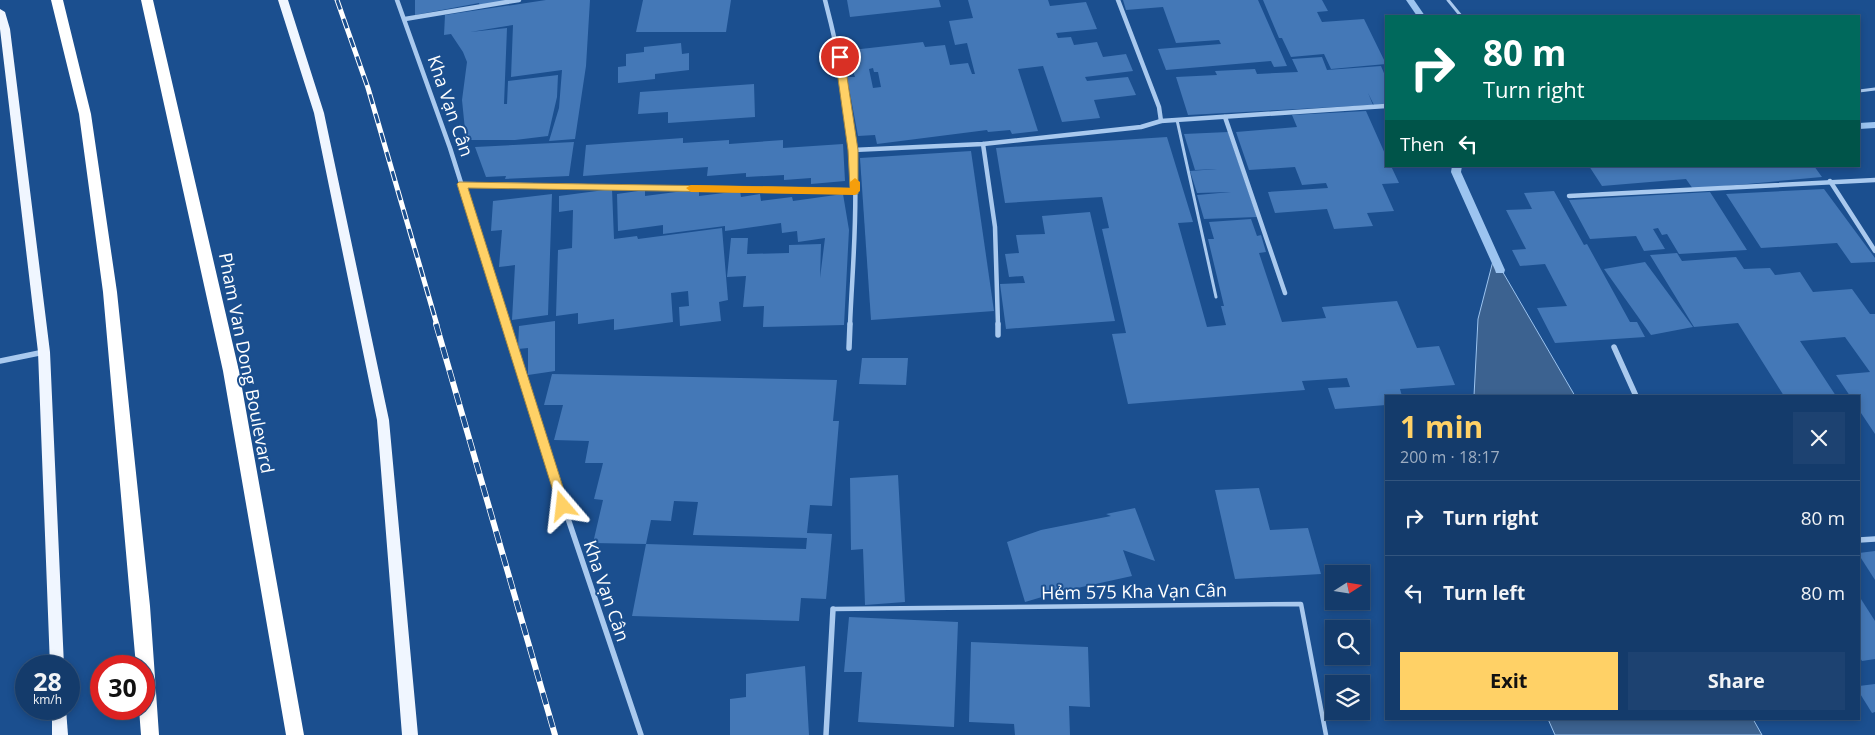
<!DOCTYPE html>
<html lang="en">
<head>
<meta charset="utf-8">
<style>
	:root { --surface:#143b6b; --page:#1d4271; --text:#f1f3f6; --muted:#9dadc1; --line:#33557e; --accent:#ffd166 }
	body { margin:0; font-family:"Open Sans",sans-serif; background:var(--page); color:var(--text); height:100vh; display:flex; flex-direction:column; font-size:19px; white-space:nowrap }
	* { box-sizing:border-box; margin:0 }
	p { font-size:16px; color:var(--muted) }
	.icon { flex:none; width:28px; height:28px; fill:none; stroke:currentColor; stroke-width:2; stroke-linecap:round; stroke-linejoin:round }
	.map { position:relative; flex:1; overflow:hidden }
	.details { position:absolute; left:1385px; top:395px; width:475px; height:325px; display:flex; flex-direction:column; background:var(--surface); border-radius:0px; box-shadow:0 2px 8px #0003,0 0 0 1px var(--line) }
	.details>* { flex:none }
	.top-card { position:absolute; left:1385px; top:15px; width:475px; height:152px; border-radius:0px; box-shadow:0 2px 8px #0003,0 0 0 1px var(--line); background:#00695c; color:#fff; overflow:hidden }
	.needle { width:32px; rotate:78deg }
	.controls { position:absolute; left:1325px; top:565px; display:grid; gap:10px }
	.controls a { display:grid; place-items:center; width:45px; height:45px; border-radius:0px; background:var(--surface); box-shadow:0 2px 8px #0003,0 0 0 1px var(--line); font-size:25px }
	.speed { position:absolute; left:15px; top:655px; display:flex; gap:10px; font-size:25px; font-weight:700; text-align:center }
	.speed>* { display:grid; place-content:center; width:65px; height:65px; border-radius:50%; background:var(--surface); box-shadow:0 2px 8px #0003,0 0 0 1px var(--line); line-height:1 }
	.speed small { font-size:12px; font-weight:400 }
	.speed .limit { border:8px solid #d22; background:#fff; color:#111 }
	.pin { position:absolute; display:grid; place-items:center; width:42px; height:42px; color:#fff; margin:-21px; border:2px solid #fff; border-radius:50%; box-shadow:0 1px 5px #0007 }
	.me { position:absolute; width:55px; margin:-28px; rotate:343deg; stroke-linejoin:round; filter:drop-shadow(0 0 4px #0008) }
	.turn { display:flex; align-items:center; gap:18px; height:105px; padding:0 15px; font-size:22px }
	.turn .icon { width:65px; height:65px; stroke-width:2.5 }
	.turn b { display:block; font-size:35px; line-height:42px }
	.then { display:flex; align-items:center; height:48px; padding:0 15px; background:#0003; gap:10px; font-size:19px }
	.round { display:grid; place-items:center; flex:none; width:52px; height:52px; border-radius:0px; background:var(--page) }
	.headline { display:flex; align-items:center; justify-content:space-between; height:85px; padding:0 15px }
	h1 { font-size:30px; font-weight:700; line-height:38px; color:var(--accent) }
	.cta { display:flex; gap:10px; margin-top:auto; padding:10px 15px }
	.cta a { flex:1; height:58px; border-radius:0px; background:var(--accent); color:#111; font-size:20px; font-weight:700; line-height:58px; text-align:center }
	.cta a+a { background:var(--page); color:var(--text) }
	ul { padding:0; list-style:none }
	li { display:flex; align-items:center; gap:15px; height:75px; padding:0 15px; border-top:1px solid var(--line) }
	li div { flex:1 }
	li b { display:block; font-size:19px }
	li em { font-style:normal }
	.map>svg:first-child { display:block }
	.water { fill:#3c6290; stroke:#9cc4f0 }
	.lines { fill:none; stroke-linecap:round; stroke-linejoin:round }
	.stream { fill:#9cc4f0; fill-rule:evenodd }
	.building { fill:#4478b7; fill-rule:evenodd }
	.lane-far1 { stroke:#a9c9ee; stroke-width:3 }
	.lane { stroke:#a9c9ee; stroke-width:4.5 }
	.street-far1 { stroke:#a9c9ee; stroke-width:4.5 }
	.street { stroke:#a9c9ee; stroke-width:5.5 }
	.primary { fill:#f0f6ff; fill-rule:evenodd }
	.highway { fill:#fff; fill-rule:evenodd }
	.rail-far1-casing { stroke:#fff; stroke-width:5 }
	.rail-casing { stroke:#fff; stroke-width:6 }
	.rail-far1 { stroke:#1b4f8f; stroke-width:3; stroke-dasharray:10; stroke-linecap:butt }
	.rail { stroke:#1b4f8f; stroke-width:4.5; stroke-dasharray:12; stroke-linecap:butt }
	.route { fill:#ffd166; stroke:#a68842 }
	.slow { fill:#f59e0b }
	.labels { text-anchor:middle; stroke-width:4; stroke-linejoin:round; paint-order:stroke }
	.street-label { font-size:18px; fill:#fff; stroke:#1b4f8f }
</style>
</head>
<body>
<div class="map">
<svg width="1875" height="735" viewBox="0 0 1875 735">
	<rect width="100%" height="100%" fill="#1b4f8f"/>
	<g class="water">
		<polygon points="1494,257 1575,396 1474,396 1478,319"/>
		<polygon points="1548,719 1753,719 1762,735 1555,735"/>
	</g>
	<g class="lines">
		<g class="stream">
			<polygon points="1406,0 1414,0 1425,16 1417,16"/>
			<polygon points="1875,122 1875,128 1859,129 1859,123"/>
			<polygon points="1452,166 1462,166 1461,172 1505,270 1504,273 1496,273 1495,270 1451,172"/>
		</g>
	</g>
	<g class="building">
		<polygon points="415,0 505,0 505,1 480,6 479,3 415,15"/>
		<polygon points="546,0 590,0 586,66 575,139 549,141 559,108 562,70 511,77 513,25 470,32 507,28 504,104 507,104 508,81 558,75 557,97 548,136 515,140 466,140 462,100 467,62 463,52 451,34 444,35 445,15"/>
		<polygon points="643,0 731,0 726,32 636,32"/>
		<polygon points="847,0 939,0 941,7 850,17"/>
		<path d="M968,0H1048L1050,6L1086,2L1097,29L1056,33L1058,38L1071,37L1074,45L1097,42L1103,57L1126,54L1133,71L1085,77L1087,81L1128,77L1136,95L1094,100L1100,118L1062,122L1043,66L1018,69L1038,131L1012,134L1010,130L988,132L987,130L877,144L875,135L858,136L847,77H855L853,71H847L843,51L923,42L925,47L945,45L950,65L968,63L972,74H975L967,43L955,45L949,21L973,18ZM873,68L874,72H878L881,87L873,88L869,69Z"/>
		<polygon points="1123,0 1258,0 1287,66 1274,67 1271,61 1166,70 1158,49 1221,44 1219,40 1176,43 1163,7 1126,10"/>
		<polygon points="1263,0 1322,0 1328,11 1317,12 1322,22 1364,19 1386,64 1331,69 1324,54 1291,57 1282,38 1279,38"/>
		<polygon points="681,43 682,54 689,53 689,70 655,74 655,79 618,83 618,67 626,66 626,54 644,52 644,47"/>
		<polygon points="1322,57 1327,70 1381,66 1386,78 1386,104 1374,105 1368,93 1373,105 1188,115 1176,77 1217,75 1215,71 1255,69 1257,74 1298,72 1292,59"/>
		<polygon points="754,84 755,117 668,123 668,112 638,114 640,92"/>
		<polygon points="1366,111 1386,156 1386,166 1391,166 1399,183 1382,184 1394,211 1367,213 1373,226 1334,229 1327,209 1275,213 1268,192 1328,188 1326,183 1302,185 1295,167 1249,170 1236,132 1297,127 1292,115"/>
		<polygon points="1228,132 1257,217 1204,219 1197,195 1231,192 1197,193 1190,171 1217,169 1195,170 1184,134"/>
		<polygon points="1167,137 1193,222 1178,223 1207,327 1226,325 1221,306 1224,306 1208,239 1214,239 1209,222 1251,219 1257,236 1261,235 1266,252 1259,253 1282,322 1326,318 1322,307 1397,301 1417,348 1439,346 1455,385 1400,389 1402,396 1386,396 1386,405 1335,409 1328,388 1350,387 1347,378 1302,381 1305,390 1128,404 1112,334 1126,333 1102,229 1109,228 1102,197 1005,203 996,148"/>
		<polygon points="683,138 683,143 729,140 729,144 783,140 783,148 843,144 845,181 811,184 811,178 784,180 784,175 746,177 746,173 707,176 708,167 583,176 586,145"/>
		<polygon points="574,142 569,176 505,179 506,176 486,177 475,147"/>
		<polygon points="971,151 994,311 871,320 860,158"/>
		<polygon points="1589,166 1814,166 1822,177 1693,189 1686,179 1602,186"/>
		<polygon points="612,189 614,239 637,236 638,239 722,228 728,300 719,302 721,321 680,326 679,307 689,306 688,291 671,293 673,322 614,330 614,319 578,324 578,313 556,316 558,250 572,248 573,210 559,212 559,196"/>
		<polygon points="699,189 699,196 740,191 741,197 760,194 761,201 792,197 793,201 843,194 849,230 844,325 763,327 764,306 743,307 746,276 727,277 731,238 748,238 747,254 789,253 789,245 821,244 820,278 825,238 798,242 797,231 782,233 781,223 725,231 725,226 663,234 663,225 618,231 617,194 645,190 645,196"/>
		<polygon points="1824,189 1875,258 1875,262 1851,263 1837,243 1761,248 1726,194"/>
		<polygon points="1554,191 1584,245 1587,244 1630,322 1637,322 1645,337 1555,343 1537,308 1567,306 1545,264 1520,266 1512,250 1526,249 1506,210 1532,209 1524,193"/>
		<polygon points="1710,192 1747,250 1679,254 1667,234 1662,235 1658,228 1653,229 1665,249 1644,251 1636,236 1590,239 1569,200"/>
		<polygon points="552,194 548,315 512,320 515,265 499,267 502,230 491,231 493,201"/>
		<polygon points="1090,212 1115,321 1006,329 1000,284 1025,283 1023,276 1009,277 1005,254 1019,253 1016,235 1045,234 1042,216"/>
		<polygon points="1677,253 1682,261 1736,257 1744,269 1770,268 1775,275 1800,272 1813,292 1852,289 1870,314 1875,314 1875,434 1859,410 1859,396 1850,396 1836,375 1870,372 1845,337 1800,341 1836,396 1784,396 1738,323 1694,327 1650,255"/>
		<polygon points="1645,262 1679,308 1693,327 1651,335 1604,269"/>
		<polygon points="555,321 555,371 528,375 528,348 518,349 519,326"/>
		<polygon points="862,358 908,358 906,385 859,384"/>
		<polygon points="552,374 837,380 833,421 839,421 832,506 810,505 807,533 832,534 826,599 801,598 799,621 632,616 646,544 806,549 807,538 693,535 698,502 674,501 671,521 651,520 646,544 593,543 603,500 594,499 603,463 585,463 589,441 554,440 563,405 544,405"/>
		<polygon points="898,475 905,602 865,605 863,549 851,550 850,478"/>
		<polygon points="1259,488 1270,530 1308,528 1321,574 1235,579 1215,490"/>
		<polygon points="1135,508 1155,561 1123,550 1132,576 1059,592 1025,602 1007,542 1041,530 1111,516 1106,514"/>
		<polygon points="1875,551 1875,580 1859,555 1859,553"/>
		<polygon points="1859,596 1875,621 1875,659 1862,661 1859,656"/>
		<polygon points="849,617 958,622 954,727 858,722 862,672 844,672"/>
		<polygon points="971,642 1088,647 1090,707 1069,706 1070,735 1015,735 1014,724 969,722"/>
		<polygon points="805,666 809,735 730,735 730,699 746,697 746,674"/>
		<polygon points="1875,684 1875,712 1872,713 1859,692 1859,686"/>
	</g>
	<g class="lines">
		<g class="lane-far1">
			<polyline points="1448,0 1461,16"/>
			<polyline points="1859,91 1875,89"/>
			<polyline points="1177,120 1216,297"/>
		</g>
		<polyline class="lane" points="833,609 1301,604 1326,735"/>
		<g class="street-far1">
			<polyline points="397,0 450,148 506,325"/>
			<path d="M825,0C840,57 851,114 855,173C857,224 852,275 850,325"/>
			<polyline points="1118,0 1159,107 1161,121"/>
			<polyline points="405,19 519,0"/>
			<polyline points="1225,117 1285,293"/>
			<polyline points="983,144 995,227 998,325"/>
			<polyline points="853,150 983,144 1141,127 1161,121 1386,106"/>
			<polyline points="1830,181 1875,251"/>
			<polyline points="462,184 855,191"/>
			<polyline points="1569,196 1875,180"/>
		</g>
		<g class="street">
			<polyline points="506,324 556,483 641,735"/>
			<polyline points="998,324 998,335"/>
			<polyline points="1614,347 1636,396"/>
			<polyline points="849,348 850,324"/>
			<polyline points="0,361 44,352"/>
			<polyline points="1859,540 1875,539"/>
			<polyline points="826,735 833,609"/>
		</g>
		<g class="primary">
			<polygon points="278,0 288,0 324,113 389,420 418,735 402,735 377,420 314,113"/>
			<polygon points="0,9 5,12 10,29 50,352 64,666 50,666 38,352 0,29"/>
			<polygon points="52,709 66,709 68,735 52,735"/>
		</g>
		<g class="highway">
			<polygon points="51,0 63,0 91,114 117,292 150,606 159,735 141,735 139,709 144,709 144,666 136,666 103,292 79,114"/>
			<polygon points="141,0 153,0 239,371 304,735 286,735 223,371"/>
		</g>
		<g class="rail-far1-casing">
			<polyline id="rail-far1" points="337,0 368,88 437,325"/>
		</g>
		<g class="rail-casing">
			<polyline id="rail" points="436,324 555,735"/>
		</g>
		<use href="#rail-far1" class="rail-far1"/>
		<use href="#rail" class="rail"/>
	</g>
	<polygon class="route" points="840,54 844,57 858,150 858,194 468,188 569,506 563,512 559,510 457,184 459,182 850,188 848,150 835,57"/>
	<polygon class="slow" points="855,178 860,182 860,191 855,195 691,192 686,188 691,185 850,188 850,182"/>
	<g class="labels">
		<g class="street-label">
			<text transform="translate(450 106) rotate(71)" y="6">Kha Vạn Cân</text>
			<text transform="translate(246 363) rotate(79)" y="6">Pham Van Dong Boulevard</text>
			<text transform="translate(606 591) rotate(71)" y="6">Kha Vạn Cân</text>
			<text transform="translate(1134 592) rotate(-1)" y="6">Hẻm 575 Kha Vạn Cân</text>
		</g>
	</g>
</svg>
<div class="controls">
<a><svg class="needle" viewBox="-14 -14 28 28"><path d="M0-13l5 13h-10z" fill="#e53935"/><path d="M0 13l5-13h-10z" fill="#9dadc1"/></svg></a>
<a><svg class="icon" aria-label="search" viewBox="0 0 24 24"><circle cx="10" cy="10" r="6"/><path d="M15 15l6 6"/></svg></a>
<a><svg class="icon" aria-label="layers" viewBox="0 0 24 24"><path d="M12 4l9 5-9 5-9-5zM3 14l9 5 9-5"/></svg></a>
</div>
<div class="speed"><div>28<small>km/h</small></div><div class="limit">30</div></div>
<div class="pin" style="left:840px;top:57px;background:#d93025"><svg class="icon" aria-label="arrive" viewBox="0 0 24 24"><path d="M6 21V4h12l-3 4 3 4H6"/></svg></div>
<svg class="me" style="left:563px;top:506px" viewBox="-20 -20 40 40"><path d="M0-17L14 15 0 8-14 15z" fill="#ffd166" stroke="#fff" stroke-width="4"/></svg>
<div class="top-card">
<div class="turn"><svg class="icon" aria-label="right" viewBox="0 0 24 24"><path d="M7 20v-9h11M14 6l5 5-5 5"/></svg><div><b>80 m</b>Turn right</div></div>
<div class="then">Then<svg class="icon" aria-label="left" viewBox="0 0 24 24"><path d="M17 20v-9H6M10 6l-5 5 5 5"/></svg></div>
</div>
<section class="details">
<div class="headline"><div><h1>1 min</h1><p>200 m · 18:17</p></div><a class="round"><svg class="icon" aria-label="close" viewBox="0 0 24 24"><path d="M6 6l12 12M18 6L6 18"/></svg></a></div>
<ul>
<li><svg class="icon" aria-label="right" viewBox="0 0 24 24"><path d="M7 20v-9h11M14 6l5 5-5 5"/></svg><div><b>Turn right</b></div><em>80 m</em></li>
<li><svg class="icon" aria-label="left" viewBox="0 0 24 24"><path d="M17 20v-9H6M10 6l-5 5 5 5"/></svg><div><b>Turn left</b></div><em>80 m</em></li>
</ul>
<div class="cta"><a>Exit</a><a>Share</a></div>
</section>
</div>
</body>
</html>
